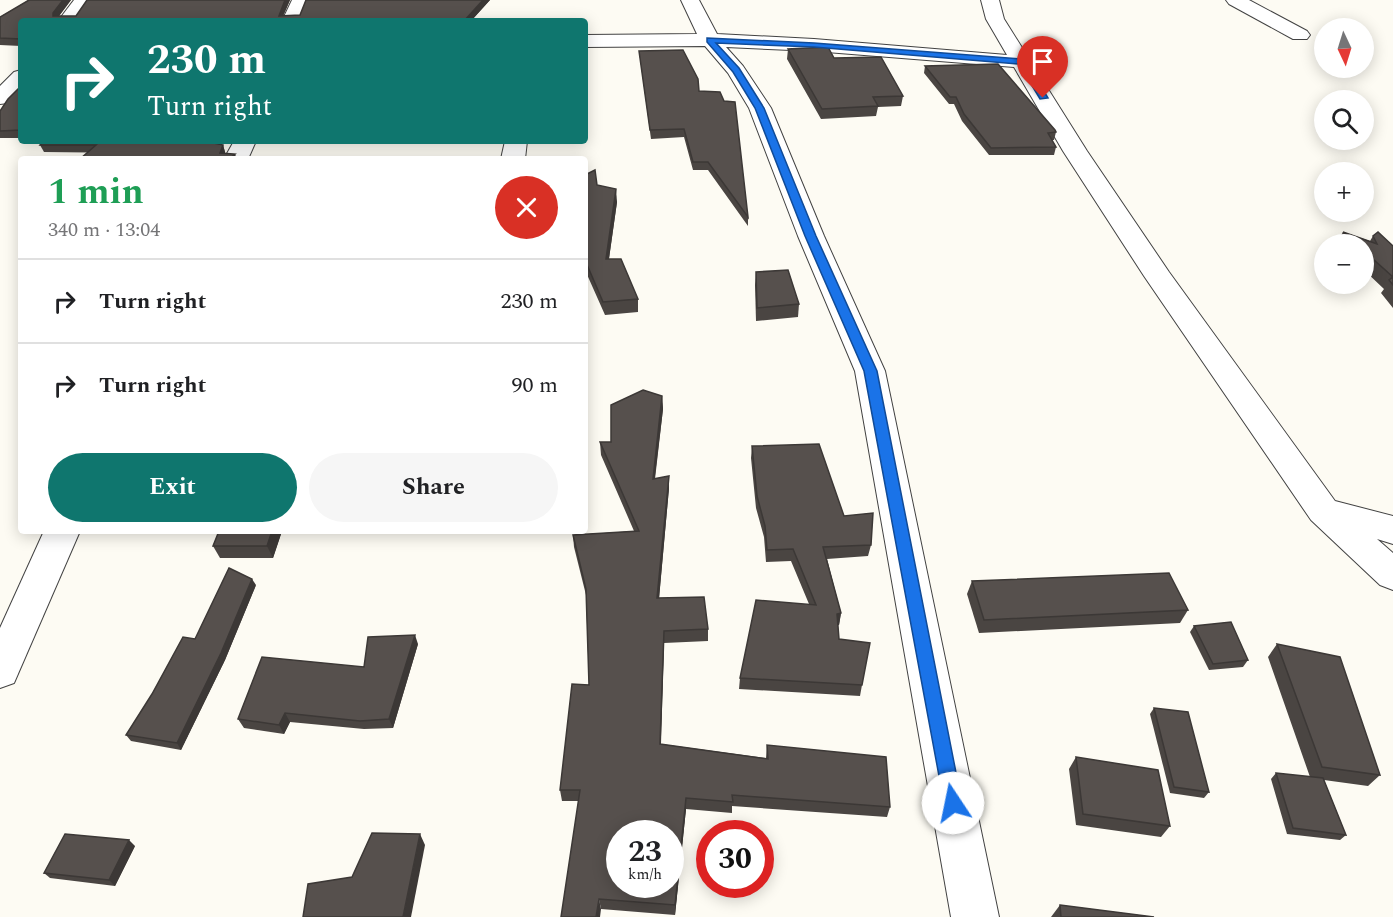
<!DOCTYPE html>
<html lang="en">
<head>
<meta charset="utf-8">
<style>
	:root { --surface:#fff; --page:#f6f6f6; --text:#202124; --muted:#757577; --line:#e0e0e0; --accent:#0f766e }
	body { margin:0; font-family:Spectral,serif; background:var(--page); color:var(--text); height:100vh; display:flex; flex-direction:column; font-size:22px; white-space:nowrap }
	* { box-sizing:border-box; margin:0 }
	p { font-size:20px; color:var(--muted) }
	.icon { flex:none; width:33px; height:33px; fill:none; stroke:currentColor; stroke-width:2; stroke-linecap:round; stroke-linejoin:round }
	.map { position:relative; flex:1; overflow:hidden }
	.details { position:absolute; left:18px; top:156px; width:570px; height:378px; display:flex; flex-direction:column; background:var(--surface); border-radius:6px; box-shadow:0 3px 15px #0003 }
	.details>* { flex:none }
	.hud { position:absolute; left:18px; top:18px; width:570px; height:126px; border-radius:6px; box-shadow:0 3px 15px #0003; background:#0f766e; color:#fff; overflow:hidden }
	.needle { width:39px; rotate:176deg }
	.buttons { position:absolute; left:1314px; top:18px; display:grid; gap:12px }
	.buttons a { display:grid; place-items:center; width:60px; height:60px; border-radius:50%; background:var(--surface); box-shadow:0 3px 15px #0003; font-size:30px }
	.speed { position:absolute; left:606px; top:820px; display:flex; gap:12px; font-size:30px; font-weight:700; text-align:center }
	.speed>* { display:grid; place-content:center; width:78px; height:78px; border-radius:50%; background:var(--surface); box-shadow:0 3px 15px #0003; line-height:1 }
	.speed small { font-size:15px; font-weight:400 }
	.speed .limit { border:9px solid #d22; background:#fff; color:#111 }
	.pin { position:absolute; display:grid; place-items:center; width:51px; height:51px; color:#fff; margin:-62px -26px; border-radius:50% 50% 50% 0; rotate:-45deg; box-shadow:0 0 6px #0007 }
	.pin .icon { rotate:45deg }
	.me { position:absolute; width:66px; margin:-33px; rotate:349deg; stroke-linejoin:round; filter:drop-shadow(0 0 4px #0008) }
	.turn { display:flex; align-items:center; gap:21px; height:126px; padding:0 30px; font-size:27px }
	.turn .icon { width:78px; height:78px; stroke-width:2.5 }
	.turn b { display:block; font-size:42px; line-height:51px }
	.round { display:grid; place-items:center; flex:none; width:63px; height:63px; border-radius:32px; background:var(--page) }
	.overview { display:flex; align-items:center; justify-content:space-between; height:102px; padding:0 30px }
	h1 { font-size:36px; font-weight:700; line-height:45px; color:#1e9e55 }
	.primary-button { display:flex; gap:12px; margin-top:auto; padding:12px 30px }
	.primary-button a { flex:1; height:69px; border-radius:36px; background:var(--accent); color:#fff; font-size:24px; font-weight:700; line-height:69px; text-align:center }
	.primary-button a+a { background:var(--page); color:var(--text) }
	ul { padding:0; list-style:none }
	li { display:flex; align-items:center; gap:18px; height:84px; padding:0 30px; border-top:2px solid var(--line) }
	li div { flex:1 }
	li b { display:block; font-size:22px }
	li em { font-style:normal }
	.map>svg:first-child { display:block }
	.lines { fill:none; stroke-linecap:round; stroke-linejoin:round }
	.minor-casing { stroke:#424242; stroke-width:2 }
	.minor { fill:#fff; fill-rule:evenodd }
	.wall { fill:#4a4542 }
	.shaded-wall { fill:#3c3836 }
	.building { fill:#56504d; stroke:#3c3836; stroke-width:1.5; fill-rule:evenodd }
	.route { fill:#1a73e8; stroke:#114b97; stroke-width:1.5 }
</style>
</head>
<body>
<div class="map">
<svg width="1393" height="917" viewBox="0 0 1393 917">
	<rect width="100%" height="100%" fill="#fdfbf3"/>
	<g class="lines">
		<g class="minor-casing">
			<g id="minor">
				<polygon points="74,0 92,0 77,21 58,21"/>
				<polygon points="292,0 310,0 300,21 282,21"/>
				<polygon points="681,0 699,0 717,34 814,39 1007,55 986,19 981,0 999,0 1004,19 1087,151 1169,272 1335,501 1393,516 1393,544 1377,539 1393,553 1393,590 1380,585 1311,520 1144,276 1063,151 1014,67 814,51 726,47 743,66 771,108 824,236 885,371 999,917 951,917 855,371 798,236 749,108 728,73 705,46 585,47 585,35 697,34"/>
				<polygon points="1226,0 1249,0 1307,31 1310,35 1307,39 1293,39 1229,4"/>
				<polygon points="21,70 21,88 8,103 0,104 0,86 14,72"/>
				<polygon points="234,141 256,141 248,159 224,159"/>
				<polygon points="505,141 527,141 525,159 501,159"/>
				<polygon points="44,531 80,531 14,683 0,688 0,628"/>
			</g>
		</g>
		<use href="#minor" class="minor"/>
	</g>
	<g class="wall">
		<polygon points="29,0 71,0 59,16 76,16 87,0 290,0 283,16 300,15 306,0 490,0 471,21 21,21 21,46 0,45 0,17"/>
		<polygon points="788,49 834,58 903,96 901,106 878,107 876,116 821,119 787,59"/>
		<polygon points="639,51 699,91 748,217 748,226 708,170 693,170 684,137 651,139"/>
		<polygon points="925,66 1056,132 1054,140 1052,140 1056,147 1054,155 989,155 962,121 954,104 949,104 924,73"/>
		<polygon points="21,86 21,138 0,138 0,111"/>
		<polygon points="216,143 223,145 225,152 225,154 44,152 40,145"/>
		<polygon points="585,175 617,202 609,259 638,299 638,312 605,315 585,270"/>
		<polygon points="1343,232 1370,241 1373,236 1393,246 1393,308 1381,293 1384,289 1364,270 1364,244 1336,244"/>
		<polygon points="756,272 799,304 798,317 756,321 755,285"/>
		<polygon points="662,396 663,409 655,479 669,488 659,598 708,629 708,641 664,643 661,744 766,758 767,745 890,807 887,817 732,806 732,813 686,809 675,915 601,909 579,801 562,801 560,790 589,685 586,595 574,547 573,535 634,531 601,455 600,442 611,442"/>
		<polygon points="752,446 844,516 871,545 868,556 827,559 841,613 839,625 838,625 839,639 862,685 860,696 739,689 740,678 809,604 791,561 766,562 764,537 756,508 751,458"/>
		<polygon points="219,531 282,531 273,558 220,558 213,546"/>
		<polygon points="972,581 1188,610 1180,623 979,633 967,594"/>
		<polygon points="256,585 225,660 181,750 131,741 126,735 195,639"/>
		<polygon points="1194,626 1248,660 1243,667 1209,670 1190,632"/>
		<polygon points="418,644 393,728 364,729 290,722 284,734 244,728 238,719"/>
		<polygon points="1277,644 1380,775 1368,786 1324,780 1346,835 1340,840 1287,834 1271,779 1276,773 1310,777 1268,657"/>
		<polygon points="1154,708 1209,792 1204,798 1170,793 1150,714"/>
		<polygon points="1076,757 1170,826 1161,837 1076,825 1069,769"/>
		<polygon points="135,846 115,886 50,878 44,873"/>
		<polygon points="1060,905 1154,917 1051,917"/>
	</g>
	<g class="shaded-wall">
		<polygon points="63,0 71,0 56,20 53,16 53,13"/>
		<polygon points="285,0 290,0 281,21 279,16"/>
		<polygon points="483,0 490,0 471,21 464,21"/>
		<polygon points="223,145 225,152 223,159 220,153"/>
		<polygon points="235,154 237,159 229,159"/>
		<polygon points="616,189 617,202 607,272 606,259"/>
		<polygon points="662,396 663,409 653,492 653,479"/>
		<polygon points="669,476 669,488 658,610 657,598"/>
		<polygon points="272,531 282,531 273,558 267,546"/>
		<polygon points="252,579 256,585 225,660 181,750 177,743"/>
		<polygon points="841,613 839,625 835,626 837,614"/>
		<polygon points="664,631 664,643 660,756 660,744"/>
		<polygon points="415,635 418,644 393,728 389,719"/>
		<polygon points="285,713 290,722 284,734 279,725"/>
		<polygon points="686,798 686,809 675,915 675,905"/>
		<polygon points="420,834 425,845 411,917 403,917"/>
		<polygon points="129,840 135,846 115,886 109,880"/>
		<polygon points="599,899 601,909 600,917 596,917"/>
	</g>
	<g class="building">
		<polygon points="29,0 63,0 53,13 53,16 76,16 87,0 285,0 279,16 300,15 306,0 483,0 464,21 21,21 21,39 0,38 0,17"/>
		<polygon points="828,47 834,58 881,57 903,96 873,97 878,106 822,109 788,49"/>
		<polygon points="683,50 698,79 699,91 720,92 724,101 735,102 748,217 708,162 693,162 684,129 650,130 639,51"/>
		<polygon points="998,64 1055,130 1056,132 1048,133 1056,147 991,148 964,114 956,97 950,97 925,66"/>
		<polygon points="21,86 21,130 0,131 0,111 8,99"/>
		<polygon points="43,141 209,141 209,142 223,145 220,153 235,154 229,159 80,159 96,145 40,145"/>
		<polygon points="595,170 597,185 616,189 606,259 621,259 638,299 603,302 585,260 585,175"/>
		<polygon points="1343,232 1377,244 1373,236 1378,232 1393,246 1393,277 1364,251 1364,244 1357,244"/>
		<polygon points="788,270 799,304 757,308 756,272"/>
		<polygon points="1393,277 1393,285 1389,280"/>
		<path d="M643,390L662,396L653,479L669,476L657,598L704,597L708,629L664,631L660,744L768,759L767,745L886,757L890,807L732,795L733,802L686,798L675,905L599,899L596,917H561L580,790H560L572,684L589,685L586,589L573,535L639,531L600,442H611V405ZM620,834H670V885H620Z"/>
		<polygon points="819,444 844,516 873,513 871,545 823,547 841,613 837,614 839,639 870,643 862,685 740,678 756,600 816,605 793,549 767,550 765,526 757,496 752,446"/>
		<polygon points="219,531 272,531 267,546 213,546"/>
		<polygon points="229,568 252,579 221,653 177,743 126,735 152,694 183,637 195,639"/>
		<polygon points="1169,573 1188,610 984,620 972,581"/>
		<polygon points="1231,622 1248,660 1213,664 1194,626"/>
		<polygon points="415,635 389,719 360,721 285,713 279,725 238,719 262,657 364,667 368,637"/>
		<polygon points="1277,644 1340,657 1380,775 1322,767"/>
		<polygon points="1154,708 1188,712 1209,792 1174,787"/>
		<polygon points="1076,757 1158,770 1170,826 1083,814"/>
		<polygon points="1276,773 1323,778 1346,835 1293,828"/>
		<polygon points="372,833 420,834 403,917 303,917 308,884 352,877"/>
		<polygon points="65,834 129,840 109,880 44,873"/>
		<polygon points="1060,905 1154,917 1061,917"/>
	</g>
	<polygon class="route" points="707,38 814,43 1022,59 1026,62 1048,98 1040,99 1019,64 814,47 716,43 739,68 764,108 816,236 877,371 962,803 960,809 953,812 947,809 944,803 864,371 805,236 755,108 733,72 707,42"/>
</svg>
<div class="buttons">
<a><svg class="needle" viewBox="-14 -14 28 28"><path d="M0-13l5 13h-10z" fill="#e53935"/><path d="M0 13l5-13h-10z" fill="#757577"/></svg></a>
<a><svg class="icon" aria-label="search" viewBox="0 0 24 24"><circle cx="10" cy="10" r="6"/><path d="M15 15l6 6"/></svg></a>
<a>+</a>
<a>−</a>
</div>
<div class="speed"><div>23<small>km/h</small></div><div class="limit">30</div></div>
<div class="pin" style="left:1043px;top:98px;background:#d93025"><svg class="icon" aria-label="arrive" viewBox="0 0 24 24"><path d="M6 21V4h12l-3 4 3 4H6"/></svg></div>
<svg class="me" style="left:953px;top:803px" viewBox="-20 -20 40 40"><circle r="19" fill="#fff"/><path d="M0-13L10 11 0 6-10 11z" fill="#1a73e8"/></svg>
<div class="hud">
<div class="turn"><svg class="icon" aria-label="right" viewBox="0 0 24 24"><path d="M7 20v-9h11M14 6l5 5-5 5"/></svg><div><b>230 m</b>Turn right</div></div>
</div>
<section class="details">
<div class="overview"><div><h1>1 min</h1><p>340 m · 13:04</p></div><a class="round" style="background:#d93025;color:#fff"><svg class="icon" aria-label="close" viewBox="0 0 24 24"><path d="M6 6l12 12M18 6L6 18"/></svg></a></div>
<ul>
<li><svg class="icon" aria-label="right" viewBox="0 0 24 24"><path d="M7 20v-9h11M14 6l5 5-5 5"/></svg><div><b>Turn right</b></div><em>230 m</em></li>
<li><svg class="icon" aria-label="right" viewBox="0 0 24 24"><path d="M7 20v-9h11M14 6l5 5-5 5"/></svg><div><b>Turn right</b></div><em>90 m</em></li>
</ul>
<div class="primary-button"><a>Exit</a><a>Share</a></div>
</section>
</div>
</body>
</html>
